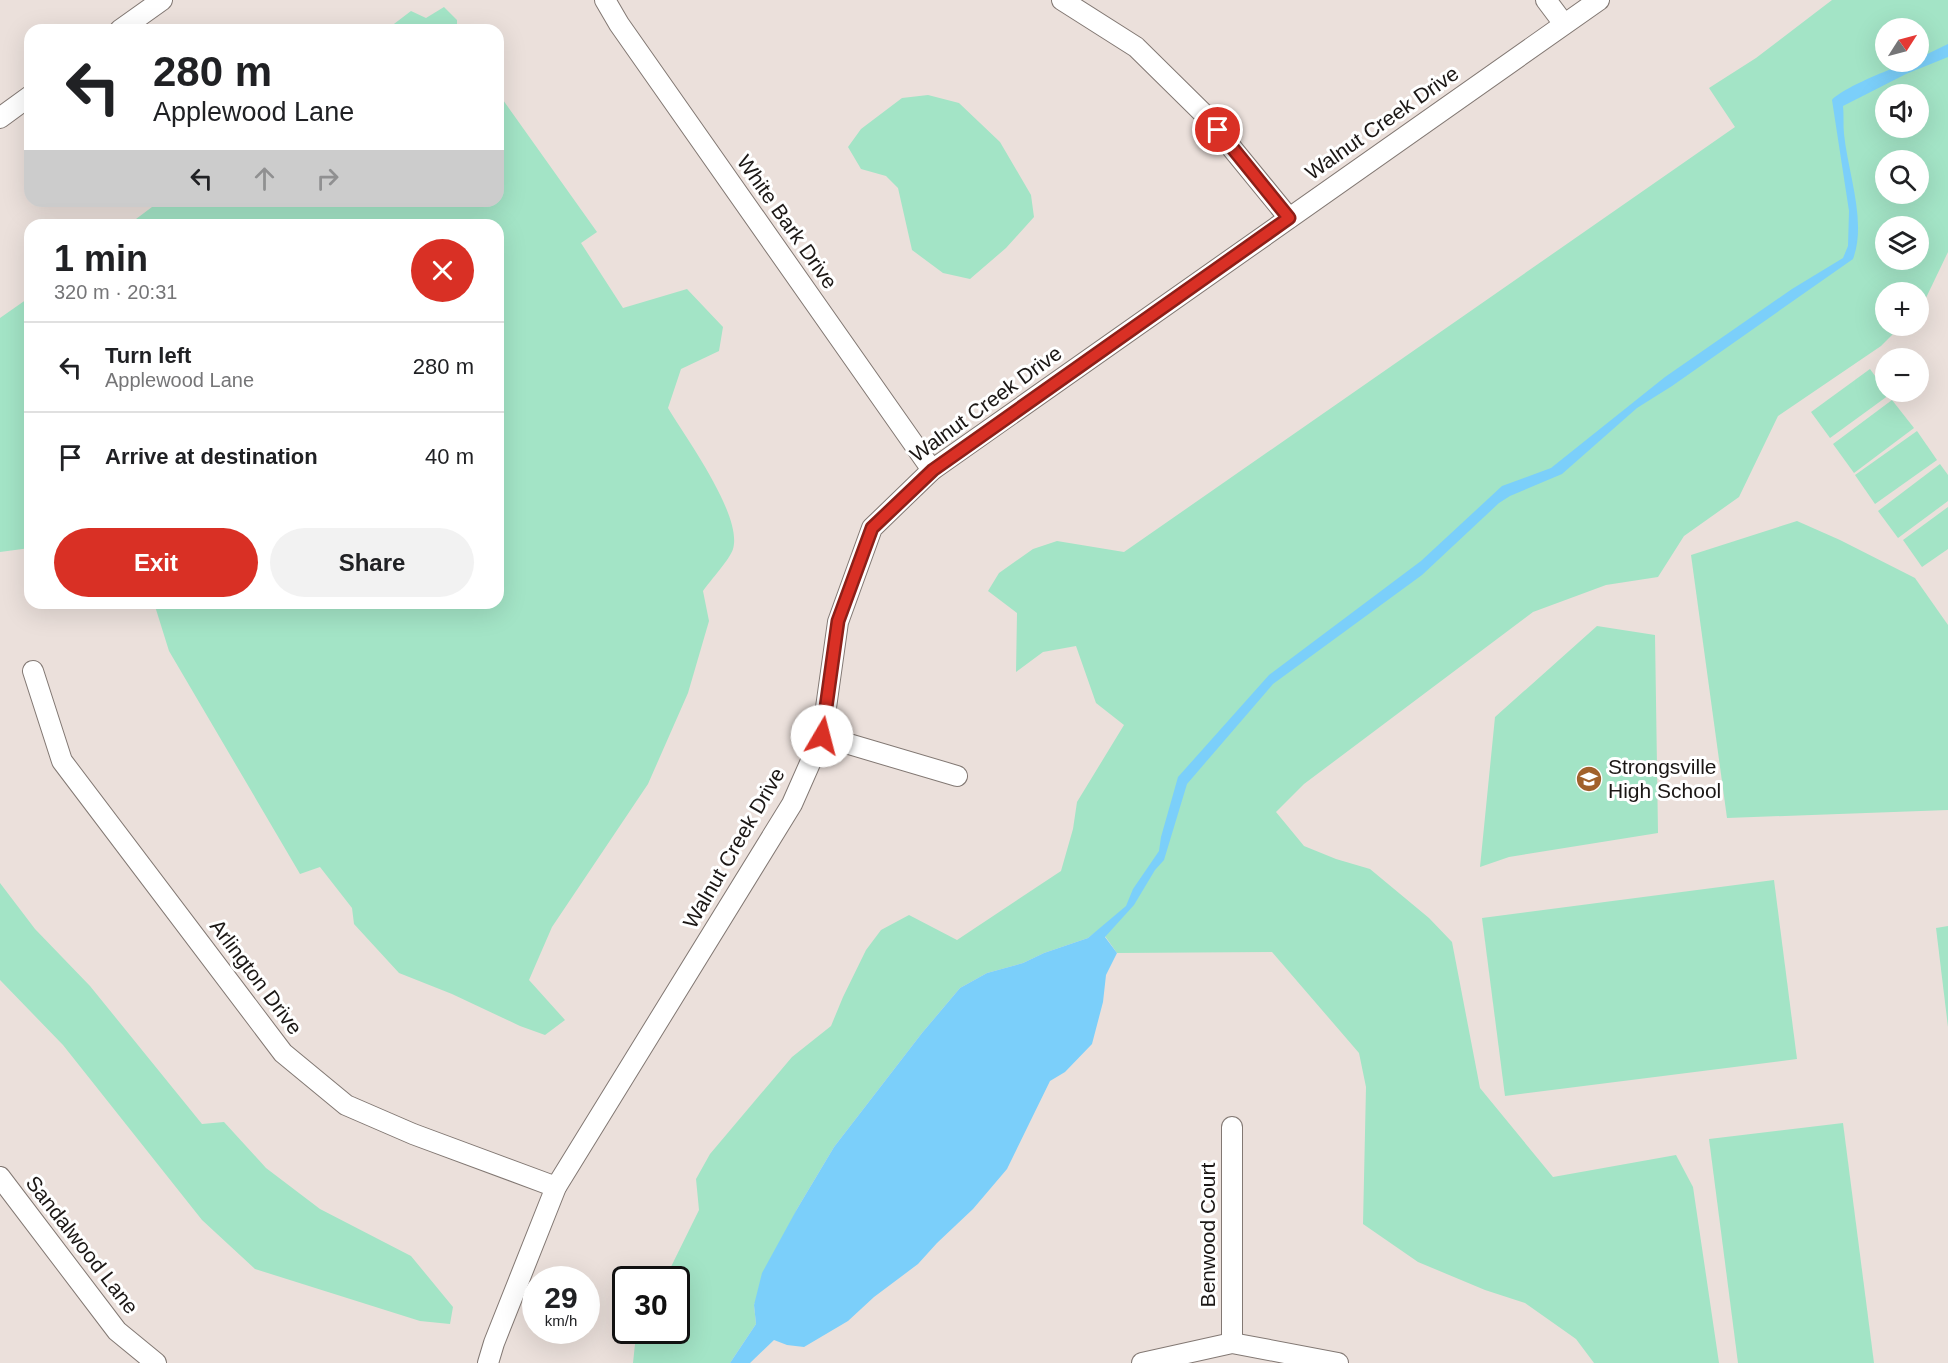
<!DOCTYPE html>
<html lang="en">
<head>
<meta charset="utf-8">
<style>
	:root { --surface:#fff; --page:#f2f2f2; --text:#202124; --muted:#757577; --line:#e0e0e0; --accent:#d93025 }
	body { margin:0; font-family:Arial,sans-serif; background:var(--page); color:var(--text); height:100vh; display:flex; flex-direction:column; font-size:22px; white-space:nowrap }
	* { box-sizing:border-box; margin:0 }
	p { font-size:20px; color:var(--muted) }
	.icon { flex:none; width:33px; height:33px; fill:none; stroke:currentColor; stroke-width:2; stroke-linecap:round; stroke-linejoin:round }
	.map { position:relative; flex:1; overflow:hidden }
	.details { position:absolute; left:24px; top:219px; width:480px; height:390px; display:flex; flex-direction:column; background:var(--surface); border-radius:18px; box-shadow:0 6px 24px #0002 }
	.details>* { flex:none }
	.top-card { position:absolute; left:24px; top:24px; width:480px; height:183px; border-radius:18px; box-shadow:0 6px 24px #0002; background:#fff; color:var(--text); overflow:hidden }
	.needle { width:39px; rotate:54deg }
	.buttons { position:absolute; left:1875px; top:18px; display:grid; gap:12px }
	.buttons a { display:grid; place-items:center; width:54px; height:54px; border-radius:50%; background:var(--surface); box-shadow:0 6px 24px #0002; font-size:30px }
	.speed { position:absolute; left:522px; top:1266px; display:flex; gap:12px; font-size:30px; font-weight:700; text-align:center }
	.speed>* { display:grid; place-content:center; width:78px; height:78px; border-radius:50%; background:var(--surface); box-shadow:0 6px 24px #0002; line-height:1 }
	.speed small { font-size:15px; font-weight:400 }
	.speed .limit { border:3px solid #111; border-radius:9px; background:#fff; color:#111 }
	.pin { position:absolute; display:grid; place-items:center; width:51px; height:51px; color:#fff; margin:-26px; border:3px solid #fff; border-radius:50%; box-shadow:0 2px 6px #0007 }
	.me { position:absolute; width:66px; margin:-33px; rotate:8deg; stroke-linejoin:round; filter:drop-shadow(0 0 4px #0008) }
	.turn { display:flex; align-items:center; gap:21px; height:126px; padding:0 30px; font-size:27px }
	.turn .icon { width:78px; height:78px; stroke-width:2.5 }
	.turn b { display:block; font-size:42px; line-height:51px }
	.lanes { display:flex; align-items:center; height:57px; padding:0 30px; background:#0003; justify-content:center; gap:30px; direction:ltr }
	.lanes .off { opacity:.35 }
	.round { display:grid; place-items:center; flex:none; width:63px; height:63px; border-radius:32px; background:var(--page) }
	.overview { display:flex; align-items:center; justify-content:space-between; height:102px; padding:0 30px }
	h1 { font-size:36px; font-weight:700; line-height:45px }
	.primary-button { display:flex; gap:12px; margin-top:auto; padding:12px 30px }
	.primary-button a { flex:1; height:69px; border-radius:36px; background:var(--accent); color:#fff; font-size:24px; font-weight:700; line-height:69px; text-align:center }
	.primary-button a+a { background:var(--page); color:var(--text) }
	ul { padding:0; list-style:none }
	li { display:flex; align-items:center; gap:18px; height:90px; padding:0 30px; border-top:2px solid var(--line) }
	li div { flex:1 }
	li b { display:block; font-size:22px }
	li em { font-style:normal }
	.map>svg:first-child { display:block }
	.green { fill:#a3e4c6; fill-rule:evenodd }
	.water { fill:#7bcffa }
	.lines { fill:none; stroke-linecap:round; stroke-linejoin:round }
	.minor-casing { stroke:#827873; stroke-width:22 }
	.minor { stroke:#fff; stroke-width:20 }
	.route-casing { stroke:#8d1f18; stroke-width:15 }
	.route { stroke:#d93025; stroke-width:10 }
	.labels { text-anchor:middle; stroke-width:6; stroke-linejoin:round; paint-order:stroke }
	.street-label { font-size:21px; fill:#1b1715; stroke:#fff }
	.poi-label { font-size:21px; fill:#1b1715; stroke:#fff; text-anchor:start }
</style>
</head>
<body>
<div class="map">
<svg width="1948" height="1363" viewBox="0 0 1948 1363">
	<rect width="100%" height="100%" fill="#ebe0db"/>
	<g class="green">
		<path d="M1832,0H1948V252L1924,302L1919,308L1918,292H1886V326H1901L1881,346L1778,416L1739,497L1684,536L1658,577L1606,585L1533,612L1304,784L1276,812L1304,846L1336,859L1370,869L1429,918L1452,942L1480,1088L1553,1177L1676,1155L1693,1187L1719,1363H1594L1576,1339L1525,1303L1485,1290L1418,1262L1363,1224L1366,1087L1359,1053L1272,952L1117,953L1100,929L1088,938L1044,953L1023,963L987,973L960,988L922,1033L834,1147L797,1209L754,1305L756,1324L730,1363H633L635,1344L642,1331L676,1330V1280L665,1279L699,1210L696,1179L710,1154L792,1057L831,1026L843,997L866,950L881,930L909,915L957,940L1061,871L1073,829L1077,802L1124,725L1096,703L1076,646L1043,652L1016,672L1017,613L988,591L999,573L1033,549L1057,541L1124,552L1735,127L1709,88L1756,58ZM1886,28H1918V62H1886ZM1886,94H1918V128H1886ZM1886,160H1918V194H1886ZM1886,226H1918V260H1886Z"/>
		<polygon points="444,7 457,20 457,30 386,30 411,11 426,18"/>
		<path d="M498,93L597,232L581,243L623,308L687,289L723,327L719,351L681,369L668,408C686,438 743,516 733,549C730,559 710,581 703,591L709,621L688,693L648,784L552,927L529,980L565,1020L545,1035L520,1026L452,994L399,973L354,924L352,908L320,867L300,874L169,651L154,603H498V225H128L160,201H498Z"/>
		<polygon points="928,95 959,103 1000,142 1031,195 1034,217 1006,248 970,279 943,273 912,250 898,188 886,176 861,169 848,147 861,129 902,98"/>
		<polygon points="30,297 30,548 0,552 0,318"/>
		<polygon points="1870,369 1889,395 1830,438 1811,412"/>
		<polygon points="1892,400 1914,428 1854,473 1833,444"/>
		<polygon points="1917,431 1937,460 1875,504 1855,475"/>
		<polygon points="1940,464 1948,475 1948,501 1898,538 1878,511"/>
		<polygon points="1948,507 1948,549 1922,567 1903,540"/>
		<polygon points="1797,521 1840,540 1915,578 1948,625 1948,810 1727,818 1691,555"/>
		<polygon points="1597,626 1655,635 1658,833 1509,857 1480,867 1495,717"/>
		<polygon points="1774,880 1797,1059 1505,1096 1482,918"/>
		<polygon points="0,883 35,929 90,986 202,1124 224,1122 266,1168 320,1209 411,1256 453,1307 450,1324 420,1321 255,1269 202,1220 63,1045 0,980"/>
		<polygon points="1948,926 1948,1027 1936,928"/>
		<polygon points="1843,1123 1874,1363 1738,1363 1709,1139"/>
	</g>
	<path class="water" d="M1948,44V57L1906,74L1843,106C1844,116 1843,125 1844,134C1848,173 1867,222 1853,259L1672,386L1637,408L1562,474L1510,496L1499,503L1422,575L1273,684L1187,784L1164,860L1155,870L1134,905L1105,937L1117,953L1106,975L1103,1002L1092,1044L1065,1072L1050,1081L1007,1169L973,1209L937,1243L918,1264L874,1297L848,1321L804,1347L787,1345L774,1340L750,1363H730L756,1324L754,1305L762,1273L797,1209L834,1147L922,1033L960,988L987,973L1023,963L1044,953L1088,938L1126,906L1133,889L1159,851L1161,837L1178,777L1269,675L1421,561L1502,486L1551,468L1665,377L1792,289L1843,258L1848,246L1849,211L1832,100C1842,88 1903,62 1918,62L1919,58Z"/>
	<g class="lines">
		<g class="minor-casing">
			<g id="minor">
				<polyline points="605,0 619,24 932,470"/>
				<polyline points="1062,0 1136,47 1204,114 1289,218"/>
				<polyline points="1546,0 1564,24"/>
				<polyline points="120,30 162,0"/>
				<polyline points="0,118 30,96"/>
				<polyline points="33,671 62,761 283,1053 346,1105 413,1134 556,1187"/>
				<polyline points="822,736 957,776"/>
				<polyline points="0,1177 117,1331 156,1363"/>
				<polyline points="1232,1343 1232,1127"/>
				<polyline points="488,1363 494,1343 556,1187 792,804 822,736 838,622 872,528 932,470 1599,0"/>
				<polyline points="1142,1363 1232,1343 1338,1363"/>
			</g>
		</g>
		<use href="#minor" class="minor"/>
	</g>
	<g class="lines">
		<g class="route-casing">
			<polyline id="route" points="822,736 838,621 872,528 933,470 1289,218 1218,130"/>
		</g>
		<use href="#route" class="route"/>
	</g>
	<defs>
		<g id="school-disc" transform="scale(1.35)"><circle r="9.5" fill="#a1612b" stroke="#fff"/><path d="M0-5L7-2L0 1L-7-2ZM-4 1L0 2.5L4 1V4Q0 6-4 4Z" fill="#fff"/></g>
	</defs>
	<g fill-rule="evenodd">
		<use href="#school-disc" x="1589" y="779"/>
	</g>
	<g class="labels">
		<g class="street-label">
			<text transform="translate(1382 123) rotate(-35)" y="7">Walnut Creek Drive</text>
			<text transform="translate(787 222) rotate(55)" y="7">White Bark Drive</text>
			<text transform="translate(986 404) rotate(-36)" y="7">Walnut Creek Drive</text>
			<text transform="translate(734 848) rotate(-60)" y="7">Walnut Creek Drive</text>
			<text transform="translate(256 977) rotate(53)" y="7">Arlington Drive</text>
			<text transform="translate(1208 1235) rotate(-90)" y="7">Benwood Court</text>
			<text transform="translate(82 1245) rotate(52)" y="7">Sandalwood Lane</text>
		</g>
		<g class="poi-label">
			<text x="1608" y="774">Strongsville<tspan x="1608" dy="24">High School</tspan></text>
		</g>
	</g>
</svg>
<div class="buttons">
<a><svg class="needle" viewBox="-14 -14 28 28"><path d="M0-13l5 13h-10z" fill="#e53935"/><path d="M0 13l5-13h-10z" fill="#757577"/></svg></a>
<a><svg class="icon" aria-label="sound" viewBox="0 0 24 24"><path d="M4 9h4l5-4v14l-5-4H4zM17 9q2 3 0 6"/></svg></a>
<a><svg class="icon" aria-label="search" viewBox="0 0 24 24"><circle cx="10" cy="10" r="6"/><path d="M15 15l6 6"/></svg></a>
<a><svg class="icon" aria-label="layers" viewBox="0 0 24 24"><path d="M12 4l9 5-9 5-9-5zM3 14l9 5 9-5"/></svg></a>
<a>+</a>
<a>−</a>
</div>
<div class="speed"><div>29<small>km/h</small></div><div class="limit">30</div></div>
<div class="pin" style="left:1218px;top:130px;background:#d93025"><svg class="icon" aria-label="arrive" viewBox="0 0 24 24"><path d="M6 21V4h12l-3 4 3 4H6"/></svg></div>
<svg class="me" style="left:822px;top:736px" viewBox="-20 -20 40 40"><circle r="19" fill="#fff"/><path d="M0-13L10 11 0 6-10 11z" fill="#d93025"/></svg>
<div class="top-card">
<div class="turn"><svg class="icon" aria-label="left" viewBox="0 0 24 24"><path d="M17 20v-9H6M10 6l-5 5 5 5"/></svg><div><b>280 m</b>Applewood Lane</div></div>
<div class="lanes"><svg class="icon" aria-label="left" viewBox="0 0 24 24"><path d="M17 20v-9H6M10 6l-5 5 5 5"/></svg><svg class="icon off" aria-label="ahead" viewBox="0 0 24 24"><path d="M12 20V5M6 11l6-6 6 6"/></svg><svg class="icon off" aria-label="right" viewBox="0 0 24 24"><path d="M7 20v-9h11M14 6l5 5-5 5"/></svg></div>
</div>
<section class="details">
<div class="overview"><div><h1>1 min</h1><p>320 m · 20:31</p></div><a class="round" style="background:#d93025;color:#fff"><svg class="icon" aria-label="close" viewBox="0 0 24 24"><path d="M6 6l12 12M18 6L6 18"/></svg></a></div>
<ul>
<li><svg class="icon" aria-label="left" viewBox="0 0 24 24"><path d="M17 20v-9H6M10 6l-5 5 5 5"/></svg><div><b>Turn left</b><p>Applewood Lane</p></div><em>280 m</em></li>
<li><svg class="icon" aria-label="arrive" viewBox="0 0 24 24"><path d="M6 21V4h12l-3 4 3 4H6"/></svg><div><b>Arrive at destination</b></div><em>40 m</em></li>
</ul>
<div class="primary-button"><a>Exit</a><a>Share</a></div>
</section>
</div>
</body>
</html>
